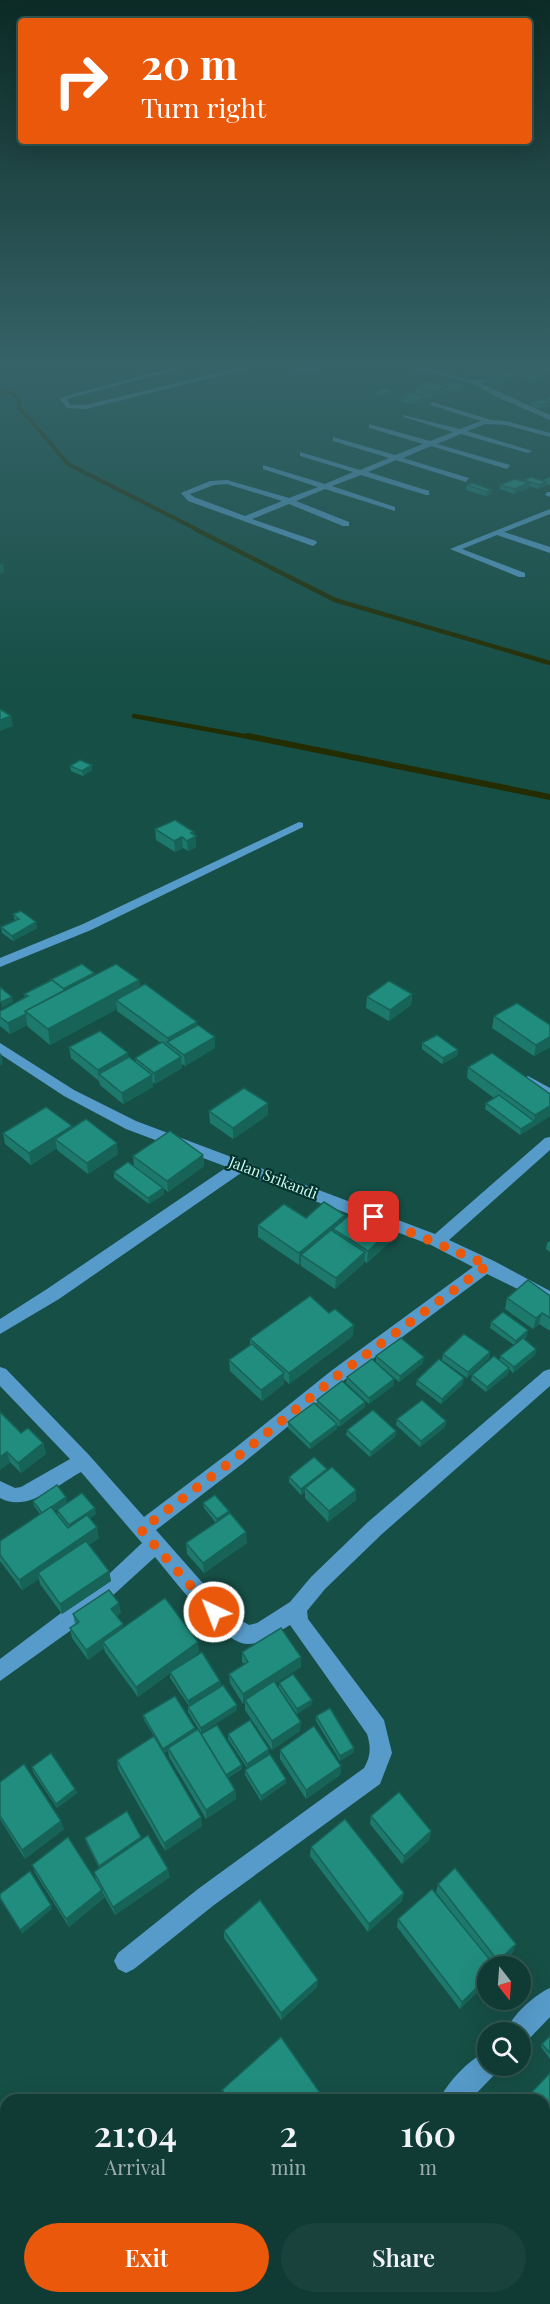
<!DOCTYPE html>
<html lang="en">
<head>
<meta charset="utf-8">
<style>
	:root { --surface:#103b34; --page:#19423c; --text:#f1f3f6; --muted:#9cadac; --line:#30554f; --accent:#ea580c }
	body { margin:0; font-family:"Playfair Display",serif; background:var(--page); color:var(--text); height:100vh; display:flex; flex-direction:column; font-size:22px; white-space:nowrap }
	* { box-sizing:border-box; margin:0 }
	p { font-size:20px; color:var(--muted) }
	.icon { flex:none; width:33px; height:33px; fill:none; stroke:currentColor; stroke-width:2; stroke-linecap:round; stroke-linejoin:round }
	.map { position:relative; flex:1; overflow:hidden }
	.side { position:absolute; left:0px; top:2094px; width:550px; height:210px; display:flex; flex-direction:column; background:var(--surface); border-radius:18px 18px 0 0; box-shadow:0 6px 24px #0002,0 0 0 2px var(--line) }
	.side>* { flex:none }
	.banner { position:absolute; left:18px; top:18px; width:514px; height:126px; border-radius:6px; box-shadow:0 6px 24px #0002,0 0 0 2px var(--line); background:#ea580c; color:#fff; overflow:hidden }
	.needle { width:39px; rotate:163deg }
	.controls { position:absolute; left:477px; top:1956px; display:grid; gap:12px }
	.controls a { display:grid; place-items:center; width:54px; height:54px; border-radius:50%; background:var(--surface); box-shadow:0 6px 24px #0002,0 0 0 2px var(--line); font-size:30px }
	.pin { position:absolute; display:grid; place-items:center; width:51px; height:51px; color:#fff; margin:-26px; border-radius:12px; box-shadow:0 3px 9px #0006 }
	.me { position:absolute; width:66px; margin:-33px; rotate:317deg; stroke-linejoin:round; filter:drop-shadow(0 0 4px #0008) }
	.turn { display:flex; align-items:center; gap:21px; height:126px; padding:0 24px; font-size:27px }
	.turn .icon { width:78px; height:78px; stroke-width:2.5 }
	.turn b { display:block; font-size:42px; line-height:51px }
	.eta { display:flex; justify-content:space-evenly; align-items:center; height:102px; text-align:center }
	.eta b { font-size:36px; font-weight:600; line-height:42px }
	.button { display:flex; gap:12px; margin-top:auto; padding:12px 24px }
	.button a { flex:1; height:69px; border-radius:36px; background:var(--accent); color:#fff; font-size:24px; font-weight:600; line-height:69px; text-align:center }
	.button a+a { background:var(--page); color:var(--text) }
	.map>svg:first-child { display:block }
	.lines { fill:none; stroke-linecap:round; stroke-linejoin:round }
	.stream-far2 { stroke:#242d02; stroke-width:4 }
	.stream-far1 { stroke:#242d02; stroke-width:4.5 }
	.stream { stroke:#242d02; stroke-width:6 }
	.minor { fill:#579bca; fill-rule:evenodd }
	.wall { fill:#1c796c }
	.shaded-wall { fill:#176358 }
	.building { fill:#218d7e; stroke:#176358; stroke-width:1.5 }
	.route { stroke:#ea580c; stroke-width:10; stroke-dasharray:0 18 }
	.labels { text-anchor:middle; stroke-width:4.5; stroke-linejoin:round; paint-order:stroke }
	.street-label { font-size:15px; fill:#cafaef; stroke:#03332c }
</style>
</head>
<body>
<div class="map">
<svg width="550" height="2304" viewBox="0 0 550 2304">
	<rect width="100%" height="100%" fill="#164f46"/>
	<g class="lines">
		<path class="stream-far2" d="M0,390C12,393 20,394 20,408L68,464L198,530"/>
		<g class="stream-far1">
			<polyline points="195,529 335,600 550,663"/>
			<polyline points="134,716 255,738"/>
		</g>
		<polyline class="stream" points="248,736 550,797"/>
		<g class="minor">
			<polygon points="178,366 190,366 66,399 71,405 86,405 246,366 258,366 86,409 67,408 59,398"/>
			<polygon points="286,366 327,366 306,372"/>
			<path d="M404,366C428,366 450,379 473,380C493,381 523,366 547,366L480,383L550,415V420L497,397L472,383Z"/>
			<path d="M432,402L492,420L506,421L550,433V437L506,425L485,424L467,431L532,451L528,453L461,434L437,444L510,465L507,469L431,446L403,458L469,478L466,482L396,460L368,472L429,491V495H426L361,475L332,486L395,507V511L325,489L296,501L349,522V526H343L289,504L252,519L316,541L317,543L313,546L188,501L181,493L210,481L227,480L289,498L318,487L263,469V465L325,484L353,472L300,456V452L360,470L389,458L333,441V437L395,455L423,444L369,428V424L430,441L453,432L403,417V415L460,429L481,421L430,405ZM227,484L282,501L245,516L194,497L190,494L214,485Z"/>
			<polygon points="547,492 550,492 550,497 545,495"/>
			<polygon points="550,509 550,514 504,532 550,547 550,553 497,535 462,549 525,573 525,577 519,577 450,549"/>
			<polygon points="299,822 303,823 303,827 91,930 0,967 0,958 83,924"/>
			<path d="M0,1043L74,1090L136,1121L435,1234L545,1138L550,1137V1150L449,1240L494,1261L550,1291V1305L487,1274L343,1381L242,1464L156,1530L230,1614L249,1625L257,1623L290,1602L311,1577L368,1522L544,1371L550,1369V1386L382,1534L325,1589L307,1611L308,1619L384,1720L392,1753L380,1784L214,1905L134,1969L126,1973L118,1969L114,1961L118,1953L198,1889L364,1768C371,1756 371,1747 367,1734L290,1625C278,1632 264,1644 248,1644C223,1645 171,1576 155,1557L88,1618L0,1681V1659L93,1589L142,1543L81,1472C57,1485 27,1513 0,1498V1481L15,1488L21,1487L70,1459L0,1386V1367L6,1369L89,1455L144,1517L230,1452L331,1371L473,1267L431,1245L241,1173L59,1299L0,1334V1319L47,1289L227,1167L126,1129L64,1096L0,1054Z"/>
			<polygon points="528,1076 550,1088 550,1099 523,1084 521,1081"/>
			<path d="M550,1988V2017L527,2041L520,2043V2032H506C511,2016 534,1995 550,1988Z"/>
			<path d="M488,2051V2066H499L497,2072L470,2100H439C447,2083 470,2058 488,2051Z"/>
			<polygon points="254,2298 284,2298 281,2304 251,2304"/>
		</g>
	</g>
	<g class="wall">
		<polygon points="540,366 550,366 550,374 548,373 548,372 540,370"/>
		<polygon points="466,369 487,373 473,376 466,373"/>
		<polygon points="516,371 544,377 543,381 531,383 524,380 524,377 521,378 516,375"/>
		<polygon points="496,376 515,379 502,383 500,381 499,384 492,385 485,382 485,378 496,378"/>
		<polygon points="444,385 467,386 467,390 454,393 447,390 447,394 432,399 416,394 416,386"/>
		<polygon points="376,391 393,396 383,398 376,395"/>
		<polygon points="401,396 426,398 426,402 414,405 401,401"/>
		<polygon points="550,397 550,407 540,409 531,405 532,401 547,400 547,398"/>
		<polygon points="550,477 550,486 546,484 545,486 538,489 529,486 529,488 514,494 500,489 500,485 523,482 524,480 544,481 545,479"/>
		<polygon points="467,485 492,490 491,494 486,496 466,490"/>
		<polygon points="92,765 92,770 83,776 71,771 70,766"/>
		<polygon points="155,829 194,832 196,847 188,851 183,848 175,852 156,840"/>
		<polygon points="13,914 37,928 13,941 2,933 1,927 15,921"/>
		<polygon points="94,973 94,975 139,980 140,987 215,1037 215,1048 185,1066 182,1064 182,1068 155,1084 153,1082 153,1087 123,1104 100,1085 99,1081 71,1058 69,1047 128,1053 128,1057 136,1062 135,1058 161,1043 117,1011 117,1009 50,1045 28,1027 27,1025 10,1034 0,1026 0,1011 25,998 24,994"/>
		<polygon points="412,994 411,1005 389,1021 366,1008 367,997"/>
		<polygon points="494,1016 550,1025 550,1047 534,1056 492,1028"/>
		<polygon points="422,1043 458,1050 457,1056 442,1064 422,1049"/>
		<polygon points="468,1067 550,1094 550,1116 520,1135 485,1109 486,1103 494,1098 467,1078"/>
		<polygon points="268,1103 268,1115 233,1139 210,1123 209,1111"/>
		<polygon points="72,1126 72,1128 118,1154 88,1174 57,1150 57,1148 31,1165 5,1144 3,1133"/>
		<polygon points="203,1155 204,1166 168,1192 163,1188 164,1194 149,1204 114,1178 114,1172 134,1166 133,1156"/>
		<polygon points="345,1215 344,1220 393,1239 367,1263 364,1261 364,1263 335,1289 301,1266 301,1263 299,1265 258,1237 258,1225 306,1218"/>
		<polygon points="550,1241 550,1252 546,1249 547,1243"/>
		<polygon points="550,1296 550,1331 539,1324 533,1329 505,1309 507,1298"/>
		<polygon points="491,1322 527,1336 524,1339 536,1349 535,1355 513,1373 509,1369 508,1374 486,1392 471,1380 472,1375 500,1360 500,1356 514,1345 490,1328"/>
		<polygon points="353,1336 289,1384 284,1379 284,1384 262,1401 230,1371 229,1360 250,1345 250,1339"/>
		<polygon points="490,1352 489,1358 467,1378 442,1360 443,1354"/>
		<polygon points="376,1356 423,1363 399,1382 376,1362"/>
		<polygon points="347,1377 394,1385 369,1404 346,1383"/>
		<polygon points="417,1380 463,1384 441,1404 416,1385"/>
		<polygon points="317,1400 365,1402 365,1407 339,1427 337,1425 337,1429 310,1449 288,1428 288,1422 317,1405"/>
		<polygon points="0,1412 21,1433 43,1443 46,1454 21,1473 10,1462 0,1470"/>
		<polygon points="397,1419 446,1421 445,1427 420,1447 396,1425"/>
		<polygon points="347,1430 396,1431 395,1437 370,1457 346,1435"/>
		<polygon points="327,1469 327,1470 356,1500 328,1522 305,1498 305,1492 301,1495 289,1482 289,1477"/>
		<polygon points="33,1501 67,1502 54,1511 58,1515 57,1510 96,1514 90,1518 99,1538 89,1545 109,1571 111,1581 62,1614 40,1584 39,1579 22,1590 0,1561 0,1541 40,1514 34,1506"/>
		<polygon points="203,1503 229,1514 247,1543 204,1573 187,1554 186,1543 216,1523 204,1508"/>
		<polygon points="121,1613 117,1616 123,1624 123,1628 199,1652 180,1666 220,1681 221,1686 189,1706 170,1678 170,1673 138,1697 105,1652 104,1648 88,1660 72,1638 70,1628 75,1624 73,1614"/>
		<polygon points="242,1652 301,1657 301,1667 275,1683 300,1731 272,1750 245,1710 245,1703 243,1704 230,1683 229,1674 244,1664 242,1662"/>
		<polygon points="279,1683 312,1700 311,1705 297,1714 279,1688"/>
		<polygon points="237,1705 237,1710 201,1733 188,1712 188,1707"/>
		<polygon points="143,1715 195,1728 195,1731 242,1769 228,1778 235,1790 236,1799 206,1819 169,1757 168,1751 164,1753 202,1826 165,1851 118,1769 117,1760 154,1736 144,1720"/>
		<polygon points="316,1716 354,1748 354,1752 340,1761 316,1721"/>
		<polygon points="228,1734 269,1749 247,1768 228,1739"/>
		<polygon points="280,1750 341,1766 340,1775 306,1799 280,1759"/>
		<polygon points="32,1767 75,1789 77,1793 57,1808 33,1772"/>
		<polygon points="245,1770 286,1783 261,1801 245,1775"/>
		<polygon points="0,1782 64,1829 25,1859 0,1819"/>
		<polygon points="371,1816 431,1831 429,1840 402,1864 370,1824"/>
		<polygon points="85,1838 142,1840 170,1877 115,1915 102,1892 104,1898 69,1927 35,1873 32,1865 99,1885 96,1880 94,1872 99,1868 86,1842"/>
		<polygon points="311,1847 402,1901 368,1932 310,1856"/>
		<polygon points="438,1884 516,1944 513,1952 498,1966 488,1966 488,1982 460,2009 397,1927 398,1919 471,1938 436,1892"/>
		<polygon points="224,1931 317,1987 281,2020 224,1938"/>
		<polygon points="550,2036 550,2059 541,2047 542,2044"/>
		<polygon points="550,2073 550,2129 544,2122 544,2100 527,2099 531,2093"/>
		<polygon points="222,2090 325,2100 225,2100 223,2096"/>
		<polygon points="349,2298 455,2298 459,2304 350,2304 348,2301"/>
	</g>
	<g class="shaded-wall">
		<polygon points="488,369 487,373 473,376 473,372"/>
		<polygon points="532,372 531,376 524,376 524,377 521,378 521,374"/>
		<polygon points="516,375 515,379 502,383 503,378"/>
		<polygon points="544,377 543,381 531,383 531,379"/>
		<polygon points="500,380 499,384 492,385 492,381"/>
		<polygon points="467,386 467,390 454,393 455,389"/>
		<polygon points="447,387 447,394 432,399 432,391"/>
		<polygon points="393,392 393,396 383,398 383,394"/>
		<polygon points="426,398 426,402 414,405 414,401"/>
		<polygon points="550,403 550,407 540,409 541,405"/>
		<polygon points="546,482 545,486 538,489 539,485"/>
		<polygon points="529,483 529,488 514,494 515,489"/>
		<polygon points="492,490 491,494 486,496 487,492"/>
		<polygon points="3,563 4,573 0,574 0,564"/>
		<polygon points="11,716 13,726 0,731 0,720"/>
		<polygon points="92,765 92,770 83,776 82,771"/>
		<polygon points="194,832 195,837 196,836 196,847 188,851 187,841 191,833"/>
		<polygon points="182,837 183,848 175,852 174,841"/>
		<polygon points="36,922 37,928 13,941 12,936"/>
		<polygon points="94,973 95,979 68,992 62,989"/>
		<polygon points="139,980 140,996 116,1000 117,1009 50,1045 48,1029"/>
		<polygon points="412,994 411,1005 389,1021 390,1010"/>
		<polygon points="12,997 13,1002 2,1008 1,1002"/>
		<polygon points="26,1014 27,1025 10,1034 8,1023"/>
		<polygon points="197,1022 198,1033 168,1043 168,1038"/>
		<polygon points="215,1037 215,1048 185,1066 184,1055"/>
		<polygon points="550,1037 550,1047 534,1056 536,1045"/>
		<polygon points="458,1050 457,1056 442,1064 443,1058"/>
		<polygon points="1,1053 3,1064 0,1066 0,1054"/>
		<polygon points="128,1053 129,1064 99,1074 99,1081 98,1070"/>
		<polygon points="181,1057 182,1068 155,1084 154,1073"/>
		<polygon points="152,1075 153,1087 123,1104 122,1093"/>
		<polygon points="268,1103 268,1115 233,1139 233,1128"/>
		<polygon points="550,1106 550,1116 533,1127 535,1115"/>
		<polygon points="534,1121 533,1127 520,1135 521,1129"/>
		<polygon points="72,1126 74,1137 55,1139 57,1148 31,1165 29,1153"/>
		<polygon points="117,1143 118,1154 88,1174 87,1163"/>
		<polygon points="203,1155 204,1166 168,1192 167,1181"/>
		<polygon points="163,1188 164,1194 149,1204 148,1198"/>
		<polygon points="345,1215 344,1226 333,1229 333,1236 301,1255 301,1263 299,1265 299,1253"/>
		<polygon points="394,1227 393,1239 367,1263 368,1251"/>
		<polygon points="365,1252 364,1263 335,1289 336,1278"/>
		<polygon points="542,1313 539,1324 533,1329 536,1318"/>
		<polygon points="354,1325 353,1336 289,1384 289,1373"/>
		<polygon points="528,1330 527,1336 515,1346 516,1341"/>
		<polygon points="536,1349 535,1355 513,1373 514,1367"/>
		<polygon points="490,1352 489,1358 467,1378 468,1372"/>
		<polygon points="424,1357 423,1363 399,1382 400,1376"/>
		<polygon points="509,1368 508,1374 486,1392 487,1387"/>
		<polygon points="284,1373 284,1384 262,1401 261,1390"/>
		<polygon points="464,1378 463,1384 441,1404 442,1399"/>
		<polygon points="394,1379 394,1385 369,1404 369,1398"/>
		<polygon points="365,1402 365,1407 339,1427 340,1421"/>
		<polygon points="446,1421 445,1427 420,1447 421,1441"/>
		<polygon points="337,1424 337,1429 310,1449 310,1444"/>
		<polygon points="396,1431 395,1437 370,1457 371,1452"/>
		<polygon points="43,1443 46,1454 21,1473 18,1463"/>
		<polygon points="7,1452 10,1462 0,1470 0,1457"/>
		<polygon points="327,1469 327,1474 305,1488 305,1492 301,1495 301,1489"/>
		<polygon points="356,1490 356,1500 328,1522 329,1511"/>
		<polygon points="66,1497 67,1502 43,1518 42,1513"/>
		<polygon points="95,1508 96,1514 70,1531 69,1525"/>
		<polygon points="229,1511 229,1516 217,1524 217,1519"/>
		<polygon points="97,1527 99,1538 41,1577 38,1573 39,1579 22,1590 19,1580"/>
		<polygon points="246,1532 247,1543 204,1573 203,1563"/>
		<polygon points="109,1571 111,1581 62,1614 60,1604"/>
		<polygon points="119,1603 121,1613 113,1619 111,1609"/>
		<polygon points="123,1624 124,1634 103,1642 104,1648 88,1660 86,1650"/>
		<polygon points="198,1642 199,1652 138,1697 136,1687"/>
		<polygon points="301,1657 301,1667 246,1702 245,1700 245,1703 243,1704 243,1694"/>
		<polygon points="220,1681 221,1686 189,1706 188,1701"/>
		<polygon points="312,1700 311,1705 297,1714 297,1709"/>
		<polygon points="237,1705 237,1710 201,1733 201,1728"/>
		<polygon points="301,1722 300,1731 272,1750 272,1741"/>
		<polygon points="195,1728 195,1733 168,1748 168,1751 164,1753 163,1749"/>
		<polygon points="354,1748 354,1752 340,1761 340,1756"/>
		<polygon points="269,1749 269,1754 247,1768 247,1764"/>
		<polygon points="242,1765 242,1769 226,1779 226,1775"/>
		<polygon points="341,1766 340,1775 306,1799 306,1790"/>
		<polygon points="286,1779 286,1783 261,1801 261,1796"/>
		<polygon points="75,1789 77,1793 57,1808 56,1804"/>
		<polygon points="235,1790 236,1799 206,1819 206,1810"/>
		<polygon points="201,1817 202,1826 165,1851 164,1843"/>
		<polygon points="61,1821 64,1829 25,1859 22,1850"/>
		<polygon points="431,1831 429,1840 402,1864 404,1856"/>
		<polygon points="141,1837 142,1841 100,1870 99,1866"/>
		<polygon points="168,1869 170,1877 115,1915 113,1907"/>
		<polygon points="102,1890 104,1898 69,1927 66,1919"/>
		<polygon points="404,1893 402,1901 368,1932 369,1924"/>
		<polygon points="51,1905 52,1909 22,1934 20,1930"/>
		<polygon points="516,1944 513,1952 498,1966 496,1966 498,1961"/>
		<polygon points="488,1977 488,1982 460,2009 462,2002"/>
		<polygon points="318,1980 317,1987 281,2020 281,2013"/>
		<polygon points="0,2256 6,2267 6,2272 0,2261"/>
		<polygon points="19,2298 22,2298 25,2304 22,2304"/>
	</g>
	<g class="building">
		<polygon points="479,366 488,369 473,372 466,369"/>
		<polygon points="526,369 532,372 521,374 516,371"/>
		<polygon points="508,373 516,375 503,378 496,376"/>
		<polygon points="537,374 544,377 531,379 524,376"/>
		<polygon points="493,377 500,380 492,381 485,378"/>
		<polygon points="431,381 447,387 432,391 416,386"/>
		<polygon points="456,382 467,386 455,389 444,385"/>
		<polygon points="387,388 393,392 383,394 376,391"/>
		<polygon points="413,393 426,398 414,401 401,396"/>
		<polygon points="544,399 550,401 550,403 541,405 532,401"/>
		<polygon points="531,477 546,482 539,485 524,480"/>
		<polygon points="515,479 529,483 515,489 500,485"/>
		<polygon points="472,483 492,490 487,492 467,485"/>
		<polygon points="0,709 11,716 0,720"/>
		<polygon points="80,760 92,765 82,771 70,766"/>
		<polygon points="175,820 194,832 191,833 196,836 187,841 182,837 174,841 155,829"/>
		<polygon points="21,911 36,922 12,936 1,927 19,919 13,914"/>
		<polygon points="82,964 94,973 63,989 52,980 50,980"/>
		<polygon points="116,964 139,980 48,1029 25,1011"/>
		<polygon points="52,980 65,990 25,1011 26,1014 8,1023 0,1017 0,1011 28,996 24,994"/>
		<polygon points="389,981 412,994 390,1010 367,997"/>
		<polygon points="145,984 197,1022 168,1038 116,1000"/>
		<polygon points="0,987 12,997 1,1002 0,1002"/>
		<polygon points="517,1003 550,1025 550,1037 536,1045 494,1016"/>
		<polygon points="198,1025 215,1037 184,1055 167,1042"/>
		<polygon points="100,1031 128,1053 98,1070 69,1047"/>
		<polygon points="437,1035 458,1050 443,1058 422,1043"/>
		<polygon points="162,1042 181,1057 154,1073 135,1058"/>
		<polygon points="492,1053 550,1094 550,1106 535,1115 468,1067"/>
		<polygon points="129,1057 152,1075 122,1093 99,1074"/>
		<polygon points="244,1088 268,1103 233,1128 209,1111"/>
		<polygon points="499,1095 534,1121 521,1129 486,1103"/>
		<polygon points="46,1107 72,1126 29,1153 3,1133"/>
		<polygon points="86,1119 117,1143 87,1163 55,1139"/>
		<polygon points="170,1131 203,1155 167,1181 133,1156"/>
		<polygon points="128,1162 163,1188 148,1198 114,1172"/>
		<polygon points="324,1202 345,1215 299,1253 258,1225 284,1204 306,1218"/>
		<polygon points="360,1206 394,1227 368,1251 333,1229"/>
		<polygon points="331,1230 365,1252 336,1278 301,1255"/>
		<polygon points="528,1280 550,1296 550,1318 542,1313 536,1318 507,1298"/>
		<polygon points="310,1296 329,1313 335,1309 354,1325 289,1373 250,1339"/>
		<polygon points="503,1312 528,1330 516,1341 491,1322"/>
		<polygon points="464,1334 490,1352 468,1372 443,1354"/>
		<polygon points="401,1338 424,1357 400,1376 376,1356"/>
		<polygon points="523,1338 536,1349 514,1367 500,1356"/>
		<polygon points="252,1344 284,1373 261,1390 229,1360"/>
		<polygon points="494,1356 509,1368 487,1387 472,1375"/>
		<polygon points="372,1359 394,1379 369,1398 347,1377"/>
		<polygon points="439,1359 464,1378 442,1399 417,1380"/>
		<polygon points="342,1381 365,1402 340,1421 317,1400"/>
		<polygon points="422,1400 446,1421 421,1441 397,1419"/>
		<polygon points="314,1403 337,1424 310,1444 288,1422"/>
		<polygon points="373,1410 396,1431 371,1452 347,1430"/>
		<polygon points="0,1412 21,1433 28,1428 43,1443 18,1463 7,1452 0,1457"/>
		<polygon points="314,1457 327,1469 301,1489 289,1477"/>
		<polygon points="332,1467 356,1490 329,1511 305,1488"/>
		<polygon points="57,1485 66,1497 42,1513 33,1501"/>
		<polygon points="82,1493 95,1508 69,1525 57,1510"/>
		<polygon points="215,1495 229,1511 217,1519 203,1503"/>
		<polygon points="51,1507 68,1528 87,1515 97,1527 19,1580 0,1555 0,1541"/>
		<polygon points="230,1513 246,1532 203,1563 186,1543"/>
		<polygon points="86,1541 109,1571 60,1604 38,1573"/>
		<polygon points="109,1590 119,1603 111,1609 123,1624 86,1650 70,1628 79,1622 73,1614"/>
		<polygon points="165,1598 198,1642 136,1687 103,1642"/>
		<polygon points="281,1628 301,1657 243,1694 229,1674 248,1662 242,1652"/>
		<polygon points="202,1652 220,1681 188,1701 170,1672"/>
		<polygon points="293,1674 312,1700 297,1709 279,1683"/>
		<polygon points="274,1681 301,1722 272,1741 245,1700"/>
		<polygon points="223,1685 237,1705 201,1728 188,1707"/>
		<polygon points="175,1696 195,1728 163,1749 143,1715"/>
		<polygon points="330,1708 354,1748 340,1756 316,1716"/>
		<polygon points="250,1720 269,1749 247,1764 228,1734"/>
		<polygon points="217,1725 242,1765 226,1775 201,1734"/>
		<polygon points="314,1726 341,1766 306,1790 280,1750"/>
		<polygon points="198,1729 235,1790 206,1810 168,1748"/>
		<polygon points="154,1736 201,1817 164,1843 117,1760"/>
		<polygon points="51,1753 75,1789 56,1804 32,1767"/>
		<polygon points="270,1754 286,1779 261,1796 245,1770"/>
		<polygon points="24,1764 61,1821 22,1850 0,1816 0,1782"/>
		<polygon points="399,1792 431,1831 404,1856 371,1816"/>
		<polygon points="127,1811 141,1837 99,1866 85,1838"/>
		<polygon points="345,1819 404,1893 369,1924 311,1847"/>
		<polygon points="148,1835 168,1869 113,1907 94,1872"/>
		<polygon points="68,1837 102,1890 66,1919 32,1865"/>
		<polygon points="455,1868 516,1944 498,1961 438,1884"/>
		<polygon points="30,1871 51,1905 20,1930 0,1898 0,1894"/>
		<polygon points="432,1889 495,1966 488,1966 488,1977 462,2002 398,1919"/>
		<polygon points="260,1900 318,1980 281,2013 224,1931"/>
		<polygon points="550,2036 550,2053 542,2044"/>
		<polygon points="281,2037 325,2100 229,2100 222,2090"/>
		<polygon points="550,2073 550,2118 544,2111 544,2100 536,2100 531,2093"/>
		<polygon points="0,2261 6,2272 6,2298 19,2298 22,2304 0,2304"/>
		<polygon points="351,2298 455,2298 459,2304 355,2304"/>
	</g>
	<linearGradient id="sky" x2="0" y2="1"><stop stop-color="#0c2b26"/><stop offset="0.53" stop-color="#366368"/><stop offset="1" stop-color="#366368" stop-opacity="0"/></linearGradient>
	<rect width="550" height="689" fill="url(#sky)"/>
	<g class="lines">
		<polyline class="route" points="214,1612 141,1530 236,1458 337,1376 488,1265 374,1217"/>
	</g>
	<g class="labels">
		<g class="street-label">
			<text transform="translate(273 1178) rotate(21)" y="5">Jalan Srikandi</text>
		</g>
	</g>
</svg>
<div class="controls">
<a><svg class="needle" viewBox="-14 -14 28 28"><path d="M0-13l5 13h-10z" fill="#e53935"/><path d="M0 13l5-13h-10z" fill="#9cadac"/></svg></a>
<a><svg class="icon" aria-label="search" viewBox="0 0 24 24"><circle cx="10" cy="10" r="6"/><path d="M15 15l6 6"/></svg></a>
</div>
<div class="pin" style="left:374px;top:1217px;background:#d93025"><svg class="icon" aria-label="arrive" viewBox="0 0 24 24"><path d="M6 21V4h12l-3 4 3 4H6"/></svg></div>
<svg class="me" style="left:214px;top:1612px" viewBox="-20 -20 40 40"><circle r="17" fill="#ea580c" stroke="#fff" stroke-width="3"/><path d="M0-11L8 9 0 5-8 9z" fill="#fff"/></svg>
<div class="banner">
<div class="turn"><svg class="icon" aria-label="right" viewBox="0 0 24 24"><path d="M7 20v-9h11M14 6l5 5-5 5"/></svg><div><b>20 m</b>Turn right</div></div>
</div>
<section class="side">
<div class="eta">
<div><b>21:04</b><p>Arrival</p></div>
<div><b>2</b><p>min</p></div>
<div><b>160</b><p>m</p></div>
</div>
<div class="button"><a>Exit</a><a>Share</a></div>
</section>
</div>
</body>
</html>
